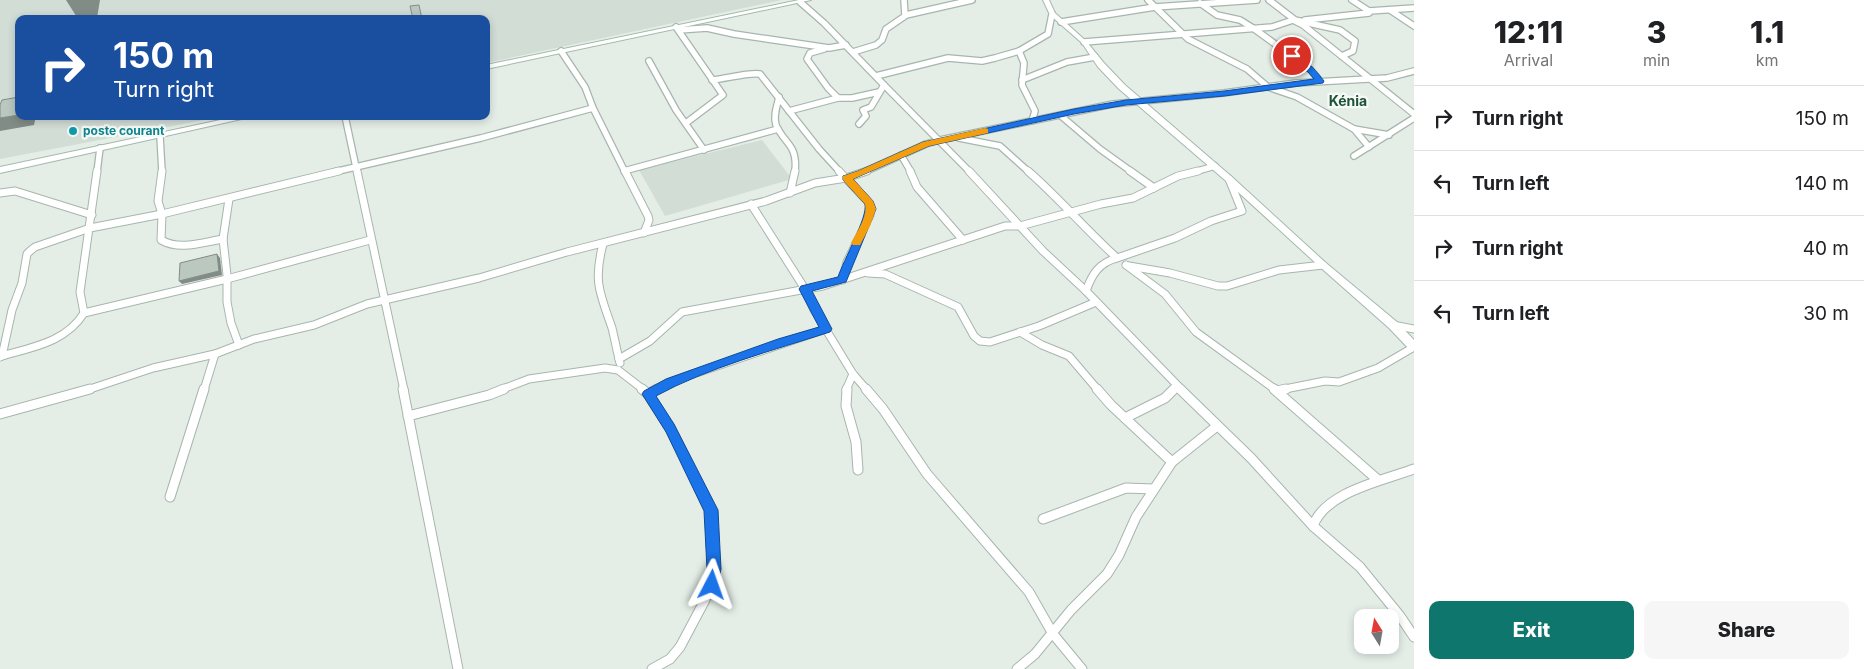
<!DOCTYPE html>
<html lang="en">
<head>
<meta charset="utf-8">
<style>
	:root { --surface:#fff; --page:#f6f6f6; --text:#202124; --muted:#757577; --line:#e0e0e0; --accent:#0f766e }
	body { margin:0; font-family:Inter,sans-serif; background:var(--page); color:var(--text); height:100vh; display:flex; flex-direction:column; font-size:19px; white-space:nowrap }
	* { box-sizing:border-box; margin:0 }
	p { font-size:16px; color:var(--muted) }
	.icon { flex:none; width:28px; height:28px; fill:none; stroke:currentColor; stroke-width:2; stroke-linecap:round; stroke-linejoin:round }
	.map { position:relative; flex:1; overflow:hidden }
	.panel { display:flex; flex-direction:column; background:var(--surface); width:450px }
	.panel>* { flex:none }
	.guide { position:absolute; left:15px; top:15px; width:475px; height:105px; border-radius:10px; box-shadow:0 2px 8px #0003; background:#1a4fa0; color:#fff; overflow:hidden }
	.needle { width:32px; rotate:349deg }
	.buttons { position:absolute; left:1354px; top:609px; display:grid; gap:10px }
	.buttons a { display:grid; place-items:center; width:45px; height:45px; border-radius:10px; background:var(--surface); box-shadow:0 2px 8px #0003; font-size:25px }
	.pin { position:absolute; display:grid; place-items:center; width:42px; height:42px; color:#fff; margin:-21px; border:2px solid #fff; border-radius:50%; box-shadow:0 1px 5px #0007 }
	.me { position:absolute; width:55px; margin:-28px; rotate:4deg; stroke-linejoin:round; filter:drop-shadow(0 0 4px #0008) }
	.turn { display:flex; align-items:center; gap:18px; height:105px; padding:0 15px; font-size:22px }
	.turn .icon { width:65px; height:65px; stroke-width:2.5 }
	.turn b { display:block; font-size:35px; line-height:42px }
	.eta { display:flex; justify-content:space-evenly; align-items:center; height:85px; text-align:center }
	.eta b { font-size:30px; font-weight:800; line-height:35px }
	.primary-button { display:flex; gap:10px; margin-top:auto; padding:10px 15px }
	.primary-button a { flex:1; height:58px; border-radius:10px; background:var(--accent); color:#fff; font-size:20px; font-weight:800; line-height:58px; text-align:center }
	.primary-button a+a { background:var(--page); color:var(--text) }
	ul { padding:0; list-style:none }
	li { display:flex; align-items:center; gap:15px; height:65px; padding:0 15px; border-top:1px solid var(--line) }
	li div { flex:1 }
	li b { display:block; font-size:19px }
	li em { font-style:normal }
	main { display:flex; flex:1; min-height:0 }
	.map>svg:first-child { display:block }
	.built { fill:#d2ddd6 }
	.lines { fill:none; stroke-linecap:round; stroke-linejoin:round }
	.street-far2-casing { stroke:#a7b6ad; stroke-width:8 }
	.street-far1-casing { stroke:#a7b6ad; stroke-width:9 }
	.street-casing { stroke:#a7b6ad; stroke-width:11 }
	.secondary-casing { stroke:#a3b9ac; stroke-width:2 }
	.street-far2 { stroke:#fff; stroke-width:5.5 }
	.street-far1 { stroke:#fff; stroke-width:7 }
	.street { stroke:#fff; stroke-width:9 }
	.secondary { fill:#fff; fill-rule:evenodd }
	.shaded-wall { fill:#828c86 }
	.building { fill:#bac8bf; stroke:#828c86 }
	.route { fill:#1a73e8; stroke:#114b97 }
	.slow { fill:#f59e0b }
	.culture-dot { fill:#0f9aa8; stroke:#f5faf6; stroke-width:2 }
	.labels { text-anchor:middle; stroke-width:4.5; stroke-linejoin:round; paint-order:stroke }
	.far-culture-label { font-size:12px; font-weight:bold; fill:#0d838f; stroke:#f5faf6; text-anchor:start }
	.far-neighbourhood-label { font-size:14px; font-weight:bold; fill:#1f513a; stroke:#f5faf6 }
</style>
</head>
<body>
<main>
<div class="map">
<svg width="1414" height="669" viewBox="0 0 1414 669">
	<rect width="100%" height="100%" fill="#e4eee7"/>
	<g class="built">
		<polygon points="0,0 782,0 486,63 486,19 19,19 19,116 225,116 0,159"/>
		<polygon points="762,140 792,179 665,216 639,170"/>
	</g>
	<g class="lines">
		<g class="street-far2-casing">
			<g id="street-far2">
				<polyline points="1148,0 1188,39 1247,69 1268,87 1297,97 1354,129 1369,147"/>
				<polyline points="1269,0 1295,20 1340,30 1355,41 1353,51 1342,56"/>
				<polyline points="1352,0 1369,11 1414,8"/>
				<polyline points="800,2 824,23 884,85 871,107 863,110 866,116 859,124"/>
				<polyline points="1200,3 1217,15 1240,20 1253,28 1311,70 1320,81"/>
				<polyline points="1390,10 1414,26"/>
				<polyline points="906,15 972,0"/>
				<polyline points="1305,20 1369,13 1369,11"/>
				<polyline points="1061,22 1155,7 1257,0"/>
				<polyline points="676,27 723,95 686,123"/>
				<polyline points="679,30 707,28 734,34 829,48 846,45"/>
				<polyline points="1084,42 1272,27 1293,20 1303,25 1414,114"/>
				<polyline points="824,49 810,53 807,59 828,88 838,98 852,98 879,92"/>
				<polyline points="561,51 585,87 593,108 625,172"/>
				<polyline points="1019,51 1024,63 1022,85 1035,111 1032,121"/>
				<polyline points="853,52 876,45 882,40 886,29 905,16 904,0"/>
				<polyline points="649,61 676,110 704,150"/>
				<polyline points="876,76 948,58 982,61 995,58 1019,51 1048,34 1052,14"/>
				<path d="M712,80C725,79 749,72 760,74L819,149L840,172"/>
				<polyline points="1022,80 1067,62 1095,57"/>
				<polyline points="884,85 970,172"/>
				<path d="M779,97C777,106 773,116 776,125C784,144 798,144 795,172"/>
				<polyline points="789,111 838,98"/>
				<polyline points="1060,115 1100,149 1132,172"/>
				<polyline points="345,116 357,172"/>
				<polyline points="1354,129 1389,135"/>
				<polyline points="160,136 162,172"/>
				<polyline points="959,138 1000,146 1029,172"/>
				<polyline points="901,155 911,172"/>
				<polyline points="1354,156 1414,118"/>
				<polyline points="624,171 778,129"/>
				<polyline points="97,172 100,148"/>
				<polyline points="334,172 481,138 593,108"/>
				<polyline points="864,172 926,144 940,140 1113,104 1224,93 1296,83 1387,78 1414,71"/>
				<polyline points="1194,172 1215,166"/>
			</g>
		</g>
		<g class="street-far1-casing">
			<g id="street-far1">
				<polyline points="97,171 80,292 84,313 227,279 370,240"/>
				<polyline points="162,171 158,201 162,214 339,171"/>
				<polyline points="357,171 404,390"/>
				<polyline points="625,171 648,216 649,220 644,233"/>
				<polyline points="839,171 869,203 870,215 847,262 843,280"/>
				<polyline points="910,171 917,187 963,240"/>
				<polyline points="969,171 1043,251 1086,291 1182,390"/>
				<path d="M1028,171C1059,198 1086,230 1117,258C1099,263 1092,274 1086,291"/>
				<polyline points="1130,171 1154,188"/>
				<polyline points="0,193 15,191 92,215"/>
				<polyline points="790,193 795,171"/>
				<polyline points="229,199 223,239 227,275 227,302 231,323 239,345"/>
				<polyline points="751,204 805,289 814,310 853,374 867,390"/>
				<path d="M603,244C593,282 600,293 612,328C615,340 617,352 620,363"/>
				<polyline points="1117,258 1175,238 1211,221 1242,211 1229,179"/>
				<polyline points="1126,265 1165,294 1196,332 1276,390"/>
				<polyline points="1129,266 1170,273 1218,286 1227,286 1279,270 1323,265"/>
				<polyline points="868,273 885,274 958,307 974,336 980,341 990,342 1039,326 1096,302"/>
				<polyline points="1393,325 1414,329"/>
				<polyline points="1020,332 1042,345 1069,356 1098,390"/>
				<path d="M2,356C33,347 66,342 84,313"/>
				<path d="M0,357L2,356L12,310L22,283L27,254L30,251L35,247L90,228L162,214L161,240C180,251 203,242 223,239"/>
				<polyline points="619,359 650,341 682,312 823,286 1005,226 1020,226 1101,204 1133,198 1178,176 1198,171"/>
				<polyline points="87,390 153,368 215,354 254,339 314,325 367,304 479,278 567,252 766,201 815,183 846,178 867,171"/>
				<polyline points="204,390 215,354"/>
				<polyline points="500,390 529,379 605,368 618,370 644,390"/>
				<polyline points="655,390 670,382 826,329"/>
				<polyline points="846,390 853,374"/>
				<polyline points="1173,390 1177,386"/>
				<polyline points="1280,390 1325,381 1339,382 1378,368 1414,347"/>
			</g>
		</g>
		<g class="street-casing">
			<g id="street">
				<polyline points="403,389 458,669"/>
				<polyline points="642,389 648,394 670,428 711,510 714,569 705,600 680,647 670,659 652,669"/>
				<polyline points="847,389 846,406 856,442 858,470"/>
				<polyline points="866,389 883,409 927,474 1029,592 1053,634 1082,669"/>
				<polyline points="1097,389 1111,405 1172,462"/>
				<polyline points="1180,389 1251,458 1313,526 1360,567 1400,616 1414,637"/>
				<polyline points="1274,389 1378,480"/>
				<polyline points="1277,391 1286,389"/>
				<polyline points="648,394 657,389"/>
				<polyline points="0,414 90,389"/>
				<polyline points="408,416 489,395 504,389"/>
				<polyline points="1125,418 1165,398 1174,389"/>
				<polyline points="170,497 204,389"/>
				<polyline points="1043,519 1126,488 1153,489"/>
				<path d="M1313,526C1325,492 1382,481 1414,469"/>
				<polyline points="1017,669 1035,654 1071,610 1107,574 1119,555 1136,517 1172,462 1217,426"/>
			</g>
		</g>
		<g class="secondary-casing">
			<g id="secondary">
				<polygon points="799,0 811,0 486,69 486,65"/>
				<polygon points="1043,0 1049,0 1055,13 1086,41 1104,63 1125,85 1232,177 1326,263 1397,322 1414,340 1414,351 1410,350 1389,328 1320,267 1226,181 1119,89 1098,67 1082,43 1050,15"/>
				<polygon points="239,116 255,116 0,173 0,167"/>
			</g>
		</g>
		<use href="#street-far2" class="street-far2"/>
		<use href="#street-far1" class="street-far1"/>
		<use href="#street" class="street"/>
		<use href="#secondary" class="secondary"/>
	</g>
	<g class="shaded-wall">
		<polygon points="66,0 100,0 97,18 78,19"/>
		<polygon points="19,115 19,116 36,116 34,125 0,131 0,118"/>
		<polygon points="217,254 220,258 222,275 182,284 179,281"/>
	</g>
	<g class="building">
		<polygon points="419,5 422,19 413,19 410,6"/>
		<polygon points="19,97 19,115 0,118 0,105 2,100"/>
		<polygon points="217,254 219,271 179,281 180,263"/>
	</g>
	<path class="route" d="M1289,54C1302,53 1317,72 1324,81L1323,83L1224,96L1126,105L1074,114L929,146L853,179L873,201L876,209L846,282L812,291L832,329L830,332C774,350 707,368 656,396L674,424L718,510L721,569L717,590L712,592L707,590L705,585L707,569L704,511L666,432L642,394L644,391L666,379L778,339L819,327L799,289L801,286L838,277C843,261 868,217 865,204L843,180V176L858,171L923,142L1074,109L1126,100L1224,91L1314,79L1308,72L1289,58Z"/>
	<path class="slow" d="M985,128L988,129V133L929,146L853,179L873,201L876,209L870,226L860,245H853L851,243C857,232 868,216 865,204L843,180V176L858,171L923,142Z"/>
	<circle class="culture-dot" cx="73" cy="131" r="5"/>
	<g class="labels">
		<g class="far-culture-label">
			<text x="83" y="135">poste courant</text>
		</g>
		<g class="far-neighbourhood-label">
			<text x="1348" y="106">Kénia</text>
		</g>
	</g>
</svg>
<div class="buttons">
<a><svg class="needle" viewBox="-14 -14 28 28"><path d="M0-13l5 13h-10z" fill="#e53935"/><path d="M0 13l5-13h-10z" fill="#757577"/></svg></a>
</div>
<div class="pin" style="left:1292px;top:56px;background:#d93025"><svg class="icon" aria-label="arrive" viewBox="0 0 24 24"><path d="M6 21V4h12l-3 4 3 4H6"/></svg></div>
<svg class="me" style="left:712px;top:585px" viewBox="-20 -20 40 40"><path d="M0-17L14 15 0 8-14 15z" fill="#1a73e8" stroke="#fff" stroke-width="4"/></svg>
<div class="guide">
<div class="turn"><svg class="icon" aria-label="right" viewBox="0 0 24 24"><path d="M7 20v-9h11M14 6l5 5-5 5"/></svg><div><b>150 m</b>Turn right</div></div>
</div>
</div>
<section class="panel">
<div class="eta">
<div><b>12:11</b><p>Arrival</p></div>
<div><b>3</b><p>min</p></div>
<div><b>1.1</b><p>km</p></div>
</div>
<ul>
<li><svg class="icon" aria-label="right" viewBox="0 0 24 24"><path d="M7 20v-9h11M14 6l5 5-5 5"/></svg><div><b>Turn right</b></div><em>150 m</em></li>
<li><svg class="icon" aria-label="left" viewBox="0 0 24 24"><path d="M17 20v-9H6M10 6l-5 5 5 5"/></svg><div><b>Turn left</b></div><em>140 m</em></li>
<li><svg class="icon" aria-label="right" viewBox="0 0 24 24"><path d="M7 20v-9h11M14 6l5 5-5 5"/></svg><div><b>Turn right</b></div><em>40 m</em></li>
<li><svg class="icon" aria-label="left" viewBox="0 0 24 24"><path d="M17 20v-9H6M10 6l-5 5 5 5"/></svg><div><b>Turn left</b></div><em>30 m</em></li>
</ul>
<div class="primary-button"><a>Exit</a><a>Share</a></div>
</section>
</main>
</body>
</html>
